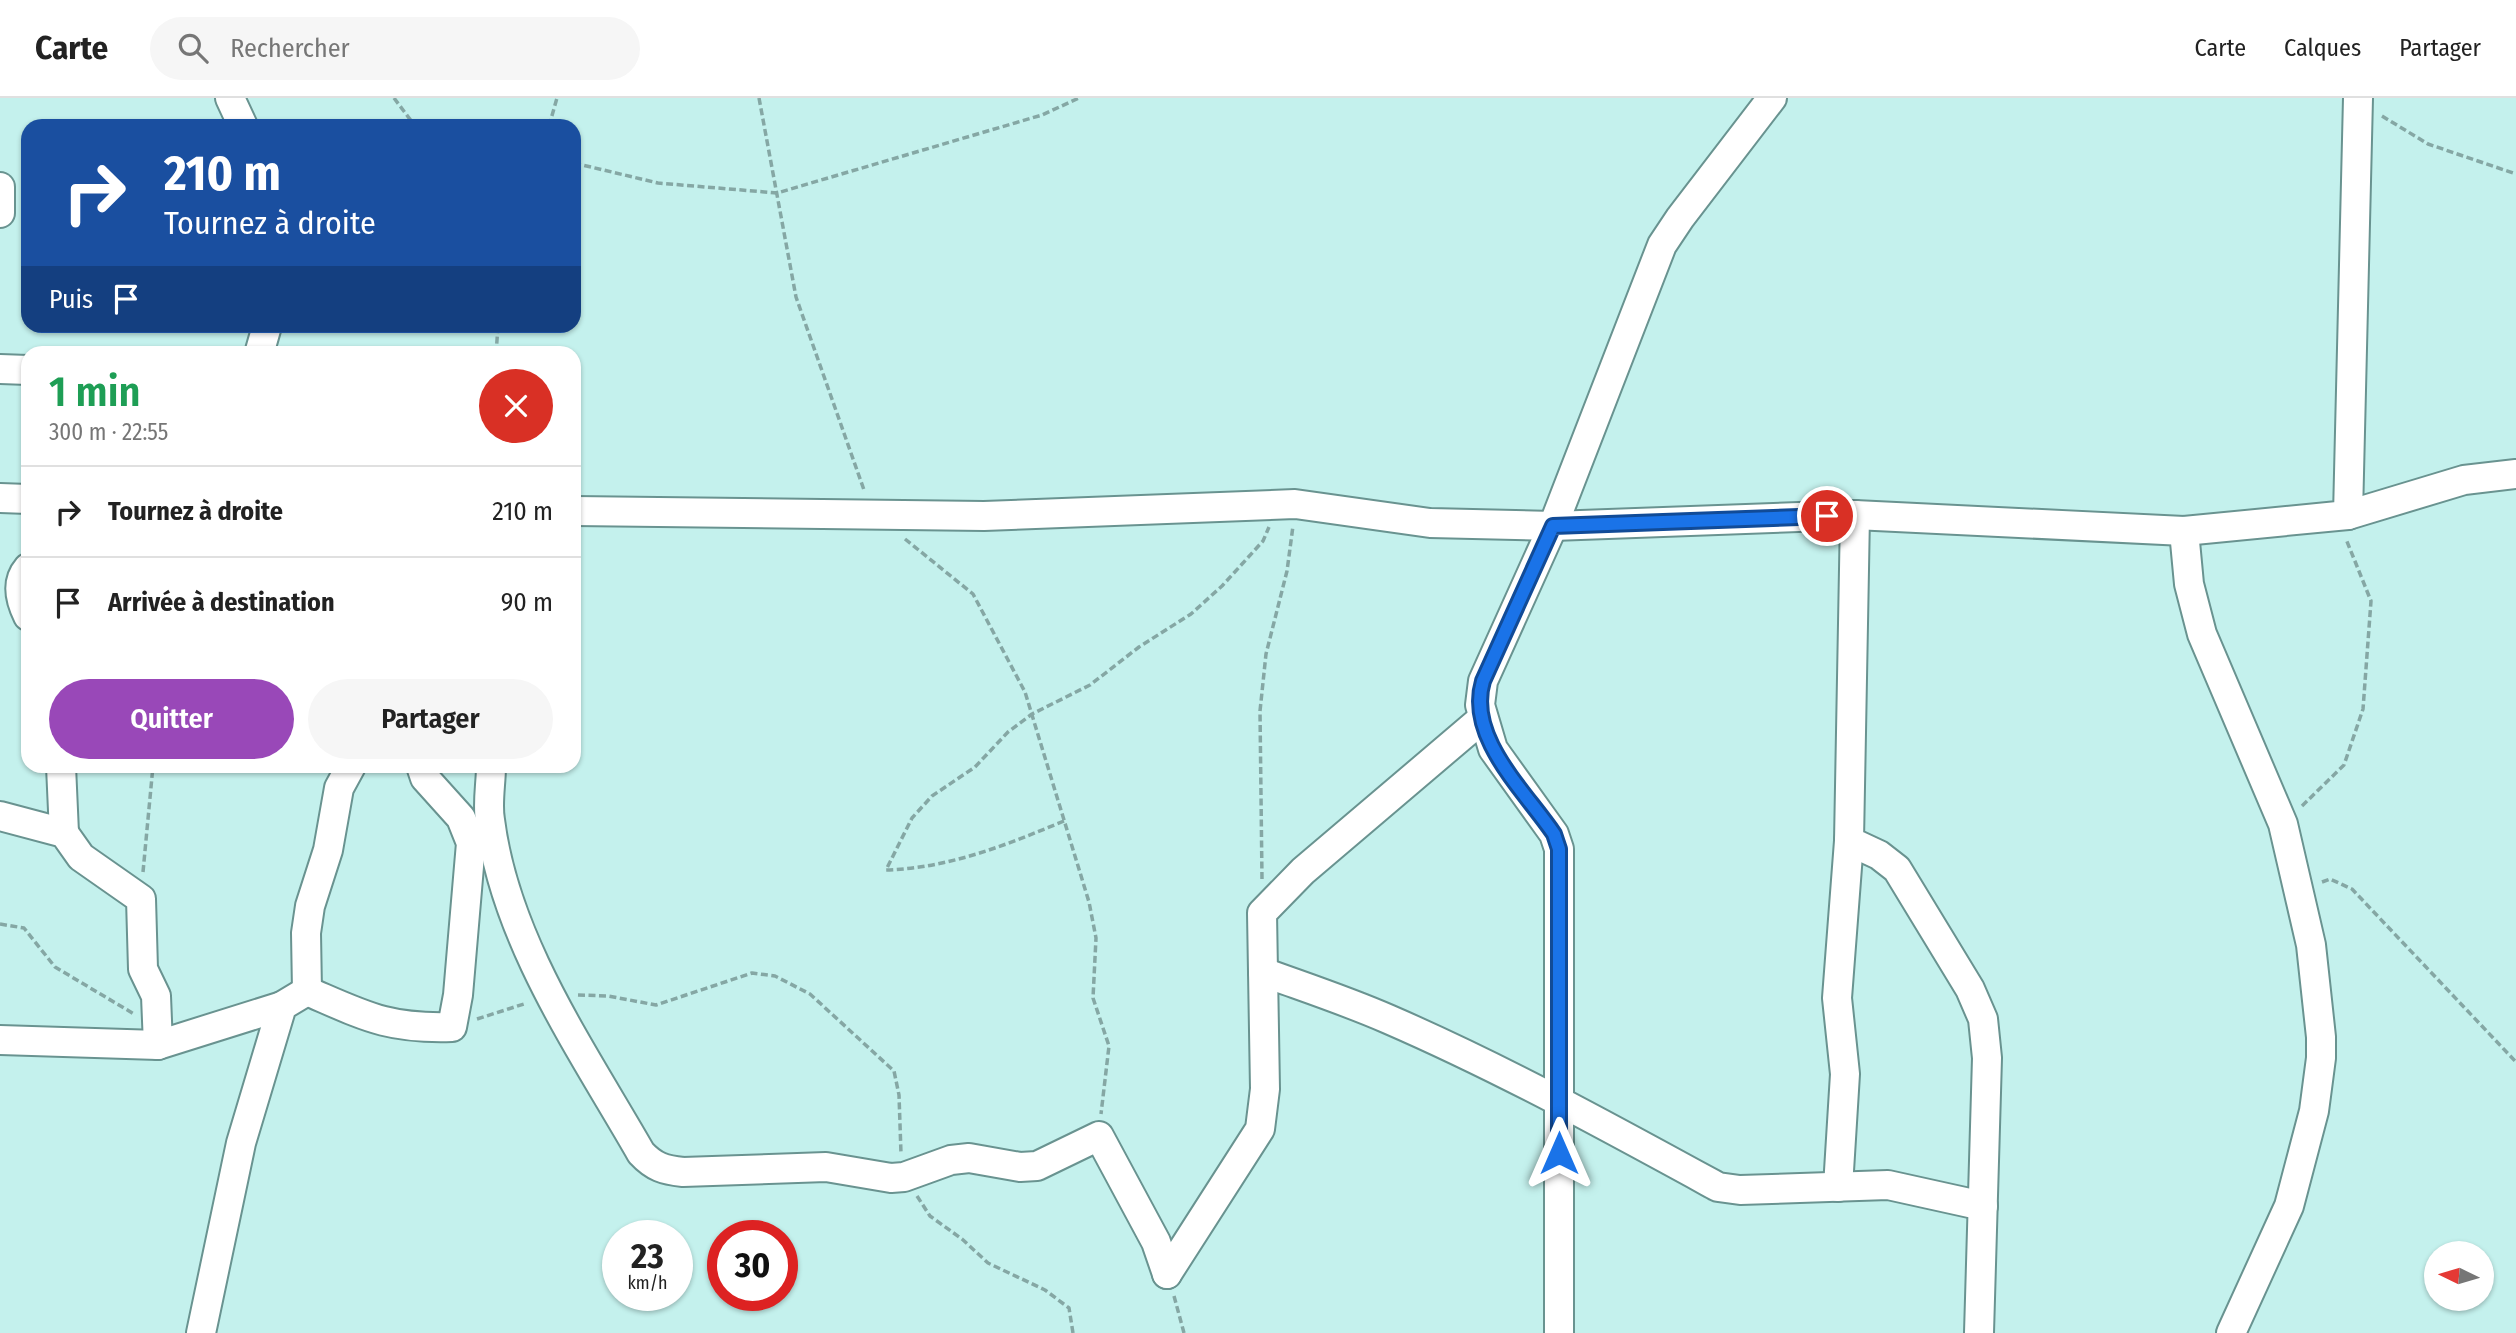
<!DOCTYPE html>
<html lang="fr">
<head>
<meta charset="utf-8">
<style>
	:root { --surface:#fff; --page:#f6f6f6; --text:#222; --muted:#767676; --line:#e0e0e0; --accent:#9948b8 }
	body { margin:0; font-family:"Fira Sans Condensed",sans-serif; background:var(--page); color:var(--text); height:100vh; display:flex; flex-direction:column; font-size:26px; white-space:nowrap }
	* { box-sizing:border-box; margin:0 }
	p { font-size:23px; color:var(--muted) }
	.icon { flex:none; width:38px; height:38px; fill:none; stroke:currentColor; stroke-width:2; stroke-linecap:round; stroke-linejoin:round }
	.map { position:relative; flex:1; overflow:hidden }
	.details { position:absolute; left:21px; top:248px; width:560px; height:427px; display:flex; flex-direction:column; background:var(--surface); border-radius:21px; box-shadow:0 2px 5px #0004 }
	.details>* { flex:none }
	.banner { position:absolute; left:21px; top:21px; width:560px; height:214px; border-radius:21px; box-shadow:0 2px 5px #0004; background:#1a4fa0; color:#fff; overflow:hidden }
	.needle { width:46px; rotate:275deg }
	.tools { position:absolute; left:2424px; top:1143px; display:grid; gap:14px }
	.tools a { display:grid; place-items:center; width:70px; height:70px; border-radius:50%; background:var(--surface); box-shadow:0 2px 5px #0004; font-size:35px }
	.speed { position:absolute; left:602px; top:1122px; display:flex; gap:14px; font-size:35px; font-weight:700; text-align:center }
	.speed>* { display:grid; place-content:center; width:91px; height:91px; border-radius:50%; background:var(--surface); box-shadow:0 2px 5px #0004; line-height:1 }
	.speed small { font-size:18px; font-weight:400 }
	.speed .limit { border:10px solid #d22; background:#fff; color:#111 }
	.pin { position:absolute; display:grid; place-items:center; width:60px; height:60px; color:#fff; margin:-30px; border:4px solid #fff; border-radius:50%; box-shadow:0 2px 7px #0007 }
	.me { position:absolute; width:77px; margin:-38px; rotate:0deg; stroke-linejoin:round; filter:drop-shadow(0 0 5px #0008) }
	.turn { display:flex; align-items:center; gap:24px; height:147px; padding:0 28px; font-size:32px }
	.turn .icon { width:91px; height:91px; stroke-width:2.5 }
	.turn b { display:block; font-size:49px; line-height:60px }
	.then { display:flex; align-items:center; height:66px; padding:0 28px; background:#0003; gap:14px; font-size:26px }
	.round { display:grid; place-items:center; flex:none; width:74px; height:74px; border-radius:37px; background:var(--page) }
	.summary { display:flex; align-items:center; justify-content:space-between; height:119px; padding:0 28px }
	h1 { font-size:42px; font-weight:600; line-height:52px; color:#1e9e55 }
	.action { display:flex; gap:14px; margin-top:auto; padding:14px 28px }
	.action a { flex:1; height:80px; border-radius:42px; background:var(--accent); color:#fff; font-size:28px; font-weight:600; line-height:80px; text-align:center }
	.action a+a { background:var(--page); color:var(--text) }
	ul { padding:0; list-style:none }
	li { display:flex; align-items:center; gap:21px; height:91px; padding:0 28px; border-top:2px solid var(--line) }
	li div { flex:1 }
	li b { display:block; font-size:26px }
	li em { font-style:normal }
	header { display:flex; align-items:center; gap:42px; box-sizing:border-box; height:98px; padding:0 35px; background:var(--surface); border-bottom:2px solid var(--line) }
	header strong { font-size:33px }
	nav { display:flex; gap:38px; margin-inline-start:auto; font-size:24px }
	.search { width:490px; height:63px; background:var(--page); display:flex; align-items:center; gap:18px; box-sizing:border-box; padding:0 24px; border-radius:38px; color:var(--muted); font-size:26px }
	.map>svg:first-child { display:block }
	.lines { fill:none; stroke-linecap:round; stroke-linejoin:round }
	.minor-casing { stroke:#699390; stroke-width:32 }
	.path { stroke:#85a7a4; stroke-width:3.5; stroke-dasharray:7 3.5; stroke-linecap:butt }
	.minor { stroke:#fff; stroke-width:28 }
	.route-casing { stroke:#114b97; stroke-width:18 }
	.route { stroke:#1a73e8; stroke-width:12 }
</style>
</head>
<body>
<header>
<strong>Carte</strong>
<div class="search"><svg class="icon" aria-label="search" viewBox="0 0 24 24"><circle cx="10" cy="10" r="6"/><path d="M15 15l6 6"/></svg>Rechercher</div>
<nav><a>Carte</a><a>Calques</a><a>Partager</a></nav>
</header>
<div class="map">
<svg width="2516" height="1235" viewBox="0 0 2516 1235">
	<rect width="100%" height="100%" fill="#c4f1ed"/>
	<g class="lines">
		<g class="minor-casing">
			<g id="minor">
				<polyline points="230,0 243,28"/>
				<polyline points="0,89 0,115"/>
				<polyline points="259,256 267,228"/>
				<polyline points="0,271 28,272"/>
				<polyline points="0,400 28,401"/>
				<polyline points="574,413 984,418 1295,406 1430,425 1553,428 1855,417 2184,433 2348,417 2358,0"/>
				<polyline points="1855,417 1849,743 1879,757 1897,771 1970,891 1983,921 1987,960 1979,1235"/>
				<polyline points="2348,417 2464,382 2516,376"/>
				<polyline points="2184,433 2189,486 2202,536 2283,726 2311,847 2321,939 2321,960 2314,1013 2289,1108 2231,1235"/>
				<path d="M28,470C16,484 20,502 28,518"/>
				<polyline points="61,668 64,735"/>
				<path d="M491,668C491,686 487,705 490,722C505,842 582,952 641,1055C654,1069 664,1072 683,1074L826,1069L891,1080L904,1079L951,1062L969,1060L1020,1069L1037,1068L1099,1038L1156,1144L1167,1176"/>
				<polyline points="0,718 64,735 81,759 141,801 143,871 156,898 158,947"/>
				<path d="M1263,874C1304,889 1347,903 1388,921C1501,970 1610,1030 1718,1089L1740,1092L1888,1087L1983,1108"/>
				<path d="M307,893C365,918 387,931 452,929L458,897L471,745L461,720L425,680L421,668"/>
				<polyline points="307,893 306,835 310,808 328,752 339,690 351,668"/>
				<polyline points="0,942 158,947 282,908"/>
				<polyline points="1838,1089 1845,976 1837,900 1849,743"/>
				<polyline points="1167,1176 1260,1031 1265,991 1262,815 1303,773 1483,620"/>
				<polyline points="201,1235 241,1045 282,908 307,893"/>
				<polyline points="1559,1235 1559,751 1554,736 1493,651 1480,607 1483,583 1553,428 1662,147 1680,120 1772,0"/>
			</g>
		</g>
		<g class="path">
			<polyline points="394,0 415,28"/>
			<polyline points="759,0 796,199 864,392"/>
			<polyline points="2382,18 2428,46 2516,76"/>
			<polyline points="549,28 557,0"/>
			<polyline points="574,65 658,85 777,95 1042,17 1079,0"/>
			<polyline points="496,256 498,228"/>
			<polyline points="905,441 973,496 1025,594 1089,804 1096,840 1093,900 1109,948 1101,1016"/>
			<polyline points="2302,708 2344,667 2363,611 2371,503 2346,441"/>
			<path d="M1064,723C1006,747 950,770 886,772L912,720L932,698L975,669L1008,634L1032,616L1090,587L1139,549L1191,516L1222,488L1263,443L1269,429"/>
			<polyline points="143,774 153,668"/>
			<polyline points="1262,781 1260,613 1266,556 1287,473 1293,428"/>
			<polyline points="2322,784 2330,781 2352,791 2516,964"/>
			<polyline points="0,826 24,830 55,869 134,916"/>
			<polyline points="578,897 608,898 656,907 752,875 775,878 810,896 894,973 899,997 901,1056"/>
			<polyline points="477,921 527,905"/>
			<polyline points="917,1098 930,1118 962,1141 988,1165 1045,1192 1069,1210 1073,1235"/>
			<polyline points="1174,1198 1184,1235"/>
		</g>
		<use href="#minor" class="minor"/>
	</g>
	<g class="lines">
		<g class="route-casing">
			<path id="route" d="M1559,1055V751L1554,736C1525,693 1466,639 1483,583L1553,428L1827,418"/>
		</g>
		<use href="#route" class="route"/>
	</g>
</svg>
<div class="tools">
<a><svg class="needle" viewBox="-14 -14 28 28"><path d="M0-13l5 13h-10z" fill="#e53935"/><path d="M0 13l5-13h-10z" fill="#767676"/></svg></a>
</div>
<div class="speed"><div>23<small>km/h</small></div><div class="limit">30</div></div>
<div class="pin" style="left:1827px;top:418px;background:#d93025"><svg class="icon" aria-label="arrive" viewBox="0 0 24 24"><path d="M6 21V4h12l-3 4 3 4H6"/></svg></div>
<svg class="me" style="left:1559px;top:1055px" viewBox="-20 -20 40 40"><path d="M0-17L14 15 0 8-14 15z" fill="#1a73e8" stroke="#fff" stroke-width="4"/></svg>
<div class="banner">
<div class="turn"><svg class="icon" aria-label="right" viewBox="0 0 24 24"><path d="M7 20v-9h11M14 6l5 5-5 5"/></svg><div><b>210 m</b>Tournez à droite</div></div>
<div class="then">Puis<svg class="icon" aria-label="arrive" viewBox="0 0 24 24"><path d="M6 21V4h12l-3 4 3 4H6"/></svg></div>
</div>
<section class="details">
<div class="summary"><div><h1>1 min</h1><p>300 m · 22:55</p></div><a class="round" style="background:#d93025;color:#fff"><svg class="icon" aria-label="close" viewBox="0 0 24 24"><path d="M6 6l12 12M18 6L6 18"/></svg></a></div>
<ul>
<li><svg class="icon" aria-label="right" viewBox="0 0 24 24"><path d="M7 20v-9h11M14 6l5 5-5 5"/></svg><div><b>Tournez à droite</b></div><em>210 m</em></li>
<li><svg class="icon" aria-label="arrive" viewBox="0 0 24 24"><path d="M6 21V4h12l-3 4 3 4H6"/></svg><div><b>Arrivée à destination</b></div><em>90 m</em></li>
</ul>
<div class="action"><a>Quitter</a><a>Partager</a></div>
</section>
</div>
</body>
</html>
